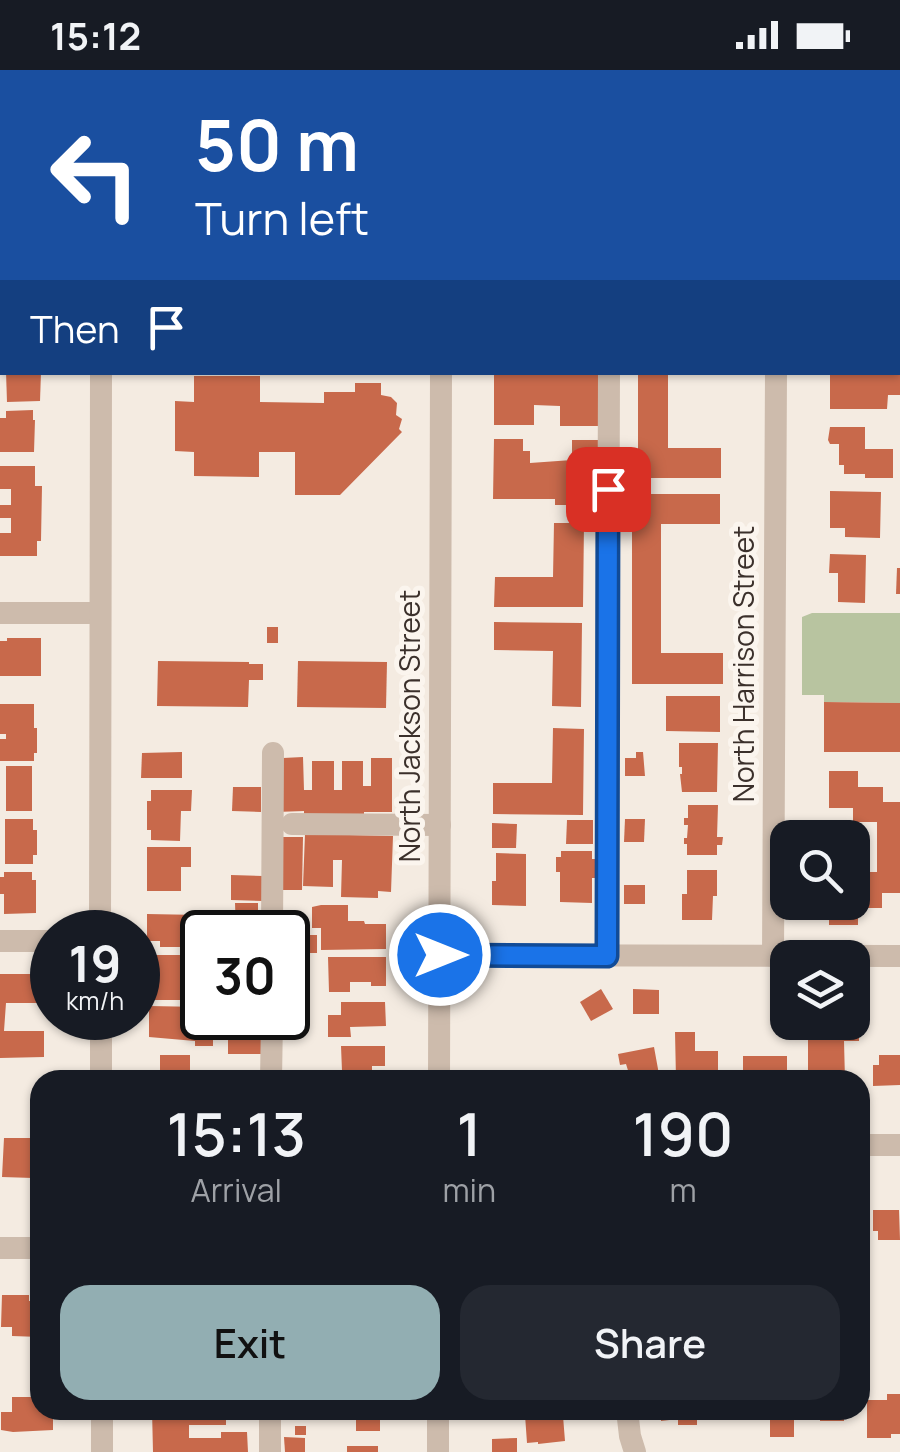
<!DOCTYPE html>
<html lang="en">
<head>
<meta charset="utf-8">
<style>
	:root { --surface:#171b24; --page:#242831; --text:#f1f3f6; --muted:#9ea1a6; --accent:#92aeb2 }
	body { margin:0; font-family:Manrope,sans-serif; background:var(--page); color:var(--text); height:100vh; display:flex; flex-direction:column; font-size:38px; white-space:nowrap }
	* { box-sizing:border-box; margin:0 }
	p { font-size:32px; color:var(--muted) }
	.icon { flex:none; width:55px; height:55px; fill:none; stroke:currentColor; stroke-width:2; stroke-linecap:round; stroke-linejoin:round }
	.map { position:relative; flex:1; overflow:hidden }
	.drawer { position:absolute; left:30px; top:1000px; width:840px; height:350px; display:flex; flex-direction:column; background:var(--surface); border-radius:30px; box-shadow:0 2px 8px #0004 }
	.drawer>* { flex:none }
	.top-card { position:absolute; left:0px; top:0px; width:900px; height:305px; box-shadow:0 2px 8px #0004; background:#1a4fa0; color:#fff; overflow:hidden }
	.buttons { position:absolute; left:770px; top:750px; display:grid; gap:20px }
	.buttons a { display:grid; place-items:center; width:100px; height:100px; border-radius:20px; background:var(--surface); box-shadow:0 2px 8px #0004; font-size:50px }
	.speed { position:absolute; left:30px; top:840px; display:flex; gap:20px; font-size:50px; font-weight:700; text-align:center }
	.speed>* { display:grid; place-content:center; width:130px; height:130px; border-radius:50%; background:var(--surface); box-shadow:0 2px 8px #0004; line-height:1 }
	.speed small { font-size:25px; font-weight:400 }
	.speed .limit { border:5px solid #111; border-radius:15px; background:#fff; color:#111 }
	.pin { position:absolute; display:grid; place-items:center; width:85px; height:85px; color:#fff; margin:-42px; border-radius:20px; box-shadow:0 5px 15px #0006 }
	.me { position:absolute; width:110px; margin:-55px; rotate:90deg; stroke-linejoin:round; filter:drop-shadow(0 0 8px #0008) }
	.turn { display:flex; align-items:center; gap:35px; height:210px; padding:0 30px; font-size:45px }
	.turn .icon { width:130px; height:130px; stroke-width:2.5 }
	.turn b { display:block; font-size:70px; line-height:85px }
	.then { display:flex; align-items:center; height:95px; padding:0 30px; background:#0003; gap:20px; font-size:38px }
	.eta { display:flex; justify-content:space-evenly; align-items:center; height:170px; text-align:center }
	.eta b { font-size:60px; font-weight:600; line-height:70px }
	.button { display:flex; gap:20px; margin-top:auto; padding:20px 30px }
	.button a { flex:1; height:115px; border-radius:30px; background:var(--accent); color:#111; font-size:40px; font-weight:600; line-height:115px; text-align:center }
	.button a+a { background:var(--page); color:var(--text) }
	.status { display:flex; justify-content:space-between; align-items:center; height:70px; padding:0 50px; background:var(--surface); direction:ltr }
	.status svg { height:28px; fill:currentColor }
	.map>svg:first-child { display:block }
	.green { fill:#b8c4a0 }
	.building { fill:#c8694b }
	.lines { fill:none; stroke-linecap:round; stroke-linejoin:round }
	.path { stroke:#b9a596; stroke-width:4; stroke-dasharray:5 5; stroke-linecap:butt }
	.minor { stroke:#cdbbac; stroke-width:22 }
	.route-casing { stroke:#114b97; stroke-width:25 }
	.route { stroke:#1a73e8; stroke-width:18 }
	.labels { text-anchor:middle; stroke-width:10; stroke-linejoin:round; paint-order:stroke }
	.street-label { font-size:28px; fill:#3b302b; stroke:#fbf5ee }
</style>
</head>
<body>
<div class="status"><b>15:12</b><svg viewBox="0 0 49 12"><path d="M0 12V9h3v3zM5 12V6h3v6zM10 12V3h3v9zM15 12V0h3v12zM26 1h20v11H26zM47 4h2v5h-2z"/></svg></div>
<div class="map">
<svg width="900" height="1382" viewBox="0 0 900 1382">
	<rect width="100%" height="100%" fill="#f4ebe1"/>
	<polygon class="green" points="812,543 900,543 900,633 824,632 824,625 802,625 802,547"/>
	<g class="building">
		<polygon points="6,302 41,302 40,331 7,332"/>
		<polygon points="494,302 600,302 599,356 560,356 560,336 534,335 534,355 494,355"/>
		<polygon points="638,302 668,302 668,378 721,378 721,408 638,408"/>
		<polygon points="830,302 900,302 900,325 888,325 887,339 830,339"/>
		<polygon points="194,306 260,306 260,332 324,333 324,322 355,322 355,313 381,313 381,325 391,327 397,333 396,345 402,349 399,359 402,362 340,425 295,425 295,382 259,382 259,407 194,406 194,382 175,381 175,331 194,332"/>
		<polygon points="33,340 33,350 35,350 34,382 0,382 0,348 6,348 6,341"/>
		<polygon points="830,357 865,357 865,379 893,379 893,408 865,408 865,404 844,404 844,395 839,395 839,374 830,374 828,370"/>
		<polygon points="494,369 523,369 523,381 530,381 530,393 572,390 572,370 599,370 599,435 555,435 555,429 493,429"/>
		<polygon points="0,396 35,396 35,416 42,416 41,471 37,471 37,486 0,486 0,463 11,463 11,448 0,448 0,435 11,435 11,419 0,419"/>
		<polygon points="830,421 881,422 880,468 845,467 845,458 830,458"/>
		<polygon points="632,424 720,424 720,454 661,454 661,583 723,583 723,614 632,614"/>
		<polygon points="554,453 584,453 583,537 494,537 495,507 553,507"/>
		<polygon points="830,484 866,485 865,533 838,532 838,503 829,503"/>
		<polygon points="897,498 900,498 900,524 896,524"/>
		<polygon points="494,552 582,553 581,637 552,636 553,581 494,580"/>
		<rect x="267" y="557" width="11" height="16"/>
		<polygon points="7,568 41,568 41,606 0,606 0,571 7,571"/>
		<polygon points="158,591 249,592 249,594 263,594 263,610 249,610 248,637 157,636"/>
		<polygon points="298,591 387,592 386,638 297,637"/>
		<polygon points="666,626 720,626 720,662 666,661"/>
		<polygon points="824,632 900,633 900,682 824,682"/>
		<polygon points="0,634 34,634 34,658 37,658 37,683 34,683 34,691 0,691 0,669 6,669 6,664 0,664"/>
		<polygon points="553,658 584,659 583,745 493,744 493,713 552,713"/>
		<polygon points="679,673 718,673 717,722 682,722 680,704 682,704 682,697 679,697"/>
		<polygon points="182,682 182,708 141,708 142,683"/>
		<polygon points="636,682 643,682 645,706 625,706 625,688 636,688"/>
		<polygon points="303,687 304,720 312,720 312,691 334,691 334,720 342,720 342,691 363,691 363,716 371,716 371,688 392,688 392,742 364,742 364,745 304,745 304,741 276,742 283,688"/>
		<rect x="6" y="696" width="26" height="45"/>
		<polygon points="829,701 858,701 858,717 883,717 883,732 900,732 900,823 882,823 882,838 858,838 858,855 829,855 829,832 852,832 853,802 877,802 877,752 853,752 853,738 829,738"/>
		<polygon points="233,717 261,717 261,742 232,741"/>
		<polygon points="151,720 192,720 191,741 181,741 180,771 151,770 151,760 147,760 147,731 151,731"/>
		<polygon points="688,735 718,735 717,767 723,767 722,775 717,775 717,785 687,785 687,774 684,774 684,768 687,768 688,755 684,755 684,748 688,748"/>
		<polygon points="5,749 33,749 33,760 37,760 37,785 33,785 33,794 5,794"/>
		<polygon points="625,749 645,749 644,772 624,772"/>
		<polygon points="567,750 593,750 593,774 566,774"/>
		<polygon points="492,753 517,754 516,778 492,778"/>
		<polygon points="305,764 393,766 391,822 378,821 378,828 341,827 342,790 333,790 333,817 303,816"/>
		<polygon points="279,767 303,767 302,820 278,820"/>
		<polygon points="147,777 191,777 191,797 181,797 181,821 147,821"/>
		<polygon points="561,781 592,781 592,789 597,789 597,808 592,808 592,833 560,832 560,802 556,802 556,787 561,787"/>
		<polygon points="496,783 526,784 526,836 492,835 492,811 496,811"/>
		<polygon points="687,800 717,800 717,826 713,826 712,850 682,850 682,824 687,824"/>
		<polygon points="4,802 32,802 32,810 36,810 36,843 4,844 4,824 0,824 0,807 4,807"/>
		<polygon points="231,805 263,806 263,831 231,830"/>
		<rect x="624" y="815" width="21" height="19"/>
		<polygon points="235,833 258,833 258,858 247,858 247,862 236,862"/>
		<polygon points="321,835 348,835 348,851 364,851 365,854 386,854 386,879 321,880 321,858 312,858 312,837"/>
		<polygon points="200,842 214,842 214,862 202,862 202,872 194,872 194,877 160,877 160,871 147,871 147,844 200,845"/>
		<polygon points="299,865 317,865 317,883 288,883 288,866"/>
		<polygon points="147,885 187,885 187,917 197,917 196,930 147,930 145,910 147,910"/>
		<polygon points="328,887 386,887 386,916 371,916 371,912 350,912 350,922 329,922"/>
		<polygon points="0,904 45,904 45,933 6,933 4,961 44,961 44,987 0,988"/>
		<polygon points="601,919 613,939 591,951 580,932"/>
		<polygon points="633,919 659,920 659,944 633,944"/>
		<polygon points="341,932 385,932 386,956 350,957 351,967 328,967 328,945 341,945"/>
		<polygon points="149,936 202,937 202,948 222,948 222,956 213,956 213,976 195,976 195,971 149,967"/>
		<polygon points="852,950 859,950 859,971 844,971 845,1010 808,1010 808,969 840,969 840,952 852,952"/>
		<rect x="228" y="960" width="37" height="24"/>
		<polygon points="675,962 695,962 695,981 718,981 718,1009 676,1009"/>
		<polygon points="341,976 385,976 385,996 372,996 372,1000 349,1001 349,1010 329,1010 329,1001 342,1001"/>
		<polygon points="654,977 660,1010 631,1010 626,994 620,995 618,984"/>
		<rect x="160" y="985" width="30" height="25"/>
		<polygon points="879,985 900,985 900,1015 873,1016 873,995 879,995"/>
		<polygon points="743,986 787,986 787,1002 775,1002 775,1010 743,1010"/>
		<polygon points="607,1000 615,1010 594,1010"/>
		<rect x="283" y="1002" width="14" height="8"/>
		<polygon points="4,1068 32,1068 32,1083 40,1083 40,1128 33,1127 33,1108 2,1107"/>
		<polygon points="873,1140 899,1140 900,1170 878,1170 878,1161 873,1161"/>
		<polygon points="2,1225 29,1225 29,1231 40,1231 40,1267 12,1266 12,1257 1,1257"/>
		<polygon points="887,1324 900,1324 900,1364 891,1364 891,1368 867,1368 867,1330 887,1330"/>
		<polygon points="12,1327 40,1327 40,1340 53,1340 53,1360 13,1362 1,1360 1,1342 12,1342"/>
		<polygon points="152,1340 226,1340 226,1355 189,1355 189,1368 221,1368 221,1362 247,1362 248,1382 153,1382"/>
		<polygon points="356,1340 389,1340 389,1349 380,1349 380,1361 356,1361"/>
		<polygon points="661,1340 723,1340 723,1349 697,1349 697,1355 678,1355 678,1349 661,1351"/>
		<rect x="770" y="1340" width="24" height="27"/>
		<rect x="820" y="1340" width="24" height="11"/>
		<polygon points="557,1343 557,1346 563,1346 565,1371 538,1374 538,1372 527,1373 525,1345"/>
		<rect x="295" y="1356" width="11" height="9"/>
		<polygon points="284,1367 305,1368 305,1382 285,1382"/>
		<polygon points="517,1368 517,1382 492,1382 492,1369"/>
		<rect x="347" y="1376" width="31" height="6"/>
	</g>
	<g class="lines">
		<g class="path">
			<polyline points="695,2 695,0"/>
			<polyline points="898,78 900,78"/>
		</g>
		<g class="minor">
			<polyline points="416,2 416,0"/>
			<polyline points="0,82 2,82"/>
			<polyline points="898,230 900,230"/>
			<polyline points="0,244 2,244"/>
			<polyline points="0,543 100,543"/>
			<polyline points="292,754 440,755"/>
			<polyline points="100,862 101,302"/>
			<polyline points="272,862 273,683"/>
			<polyline points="0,871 52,871"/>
			<polyline points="440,885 900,886"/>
			<polyline points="607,886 609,302"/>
			<polyline points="773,886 776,302"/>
			<polyline points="101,948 101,1010"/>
			<polyline points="271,1010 272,948"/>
			<polyline points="439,1010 441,302"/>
			<polyline points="860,1075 900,1075"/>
			<polyline points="0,1178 40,1178"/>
			<polyline points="627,1340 630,1366 635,1382"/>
			<polyline points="102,1382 102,1340"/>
			<polyline points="270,1382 270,1340"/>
			<polyline points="438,1382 438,1340"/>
		</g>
	</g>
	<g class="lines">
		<g class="route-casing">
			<polyline id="route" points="440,885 607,886 608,419"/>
		</g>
		<use href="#route" class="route"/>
	</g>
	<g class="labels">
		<g class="street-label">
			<text transform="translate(744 594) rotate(-90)" y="10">North Harrison Street</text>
			<text transform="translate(410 656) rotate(-90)" y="10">North Jackson Street</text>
		</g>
	</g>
</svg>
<div class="buttons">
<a><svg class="icon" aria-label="search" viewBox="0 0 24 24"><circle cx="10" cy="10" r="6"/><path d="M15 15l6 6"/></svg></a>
<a><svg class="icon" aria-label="layers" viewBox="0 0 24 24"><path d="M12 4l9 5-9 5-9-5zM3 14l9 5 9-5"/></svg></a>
</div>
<div class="speed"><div>19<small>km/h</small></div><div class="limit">30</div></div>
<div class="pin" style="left:608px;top:419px;background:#d93025"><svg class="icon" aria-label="arrive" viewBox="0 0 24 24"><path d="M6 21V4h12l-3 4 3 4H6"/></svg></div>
<svg class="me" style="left:440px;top:885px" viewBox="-20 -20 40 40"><circle r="17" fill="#1a73e8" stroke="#fff" stroke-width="3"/><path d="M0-11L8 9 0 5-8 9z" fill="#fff"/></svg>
<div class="top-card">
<div class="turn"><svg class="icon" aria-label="left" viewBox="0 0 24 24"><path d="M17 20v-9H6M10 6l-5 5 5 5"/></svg><div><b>50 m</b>Turn left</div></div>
<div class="then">Then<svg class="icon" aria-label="arrive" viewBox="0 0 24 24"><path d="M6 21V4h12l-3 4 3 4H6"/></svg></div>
</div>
<section class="drawer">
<div class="eta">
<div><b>15:13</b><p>Arrival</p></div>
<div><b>1</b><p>min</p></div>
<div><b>190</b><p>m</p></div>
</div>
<div class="button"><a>Exit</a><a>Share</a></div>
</section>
</div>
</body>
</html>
